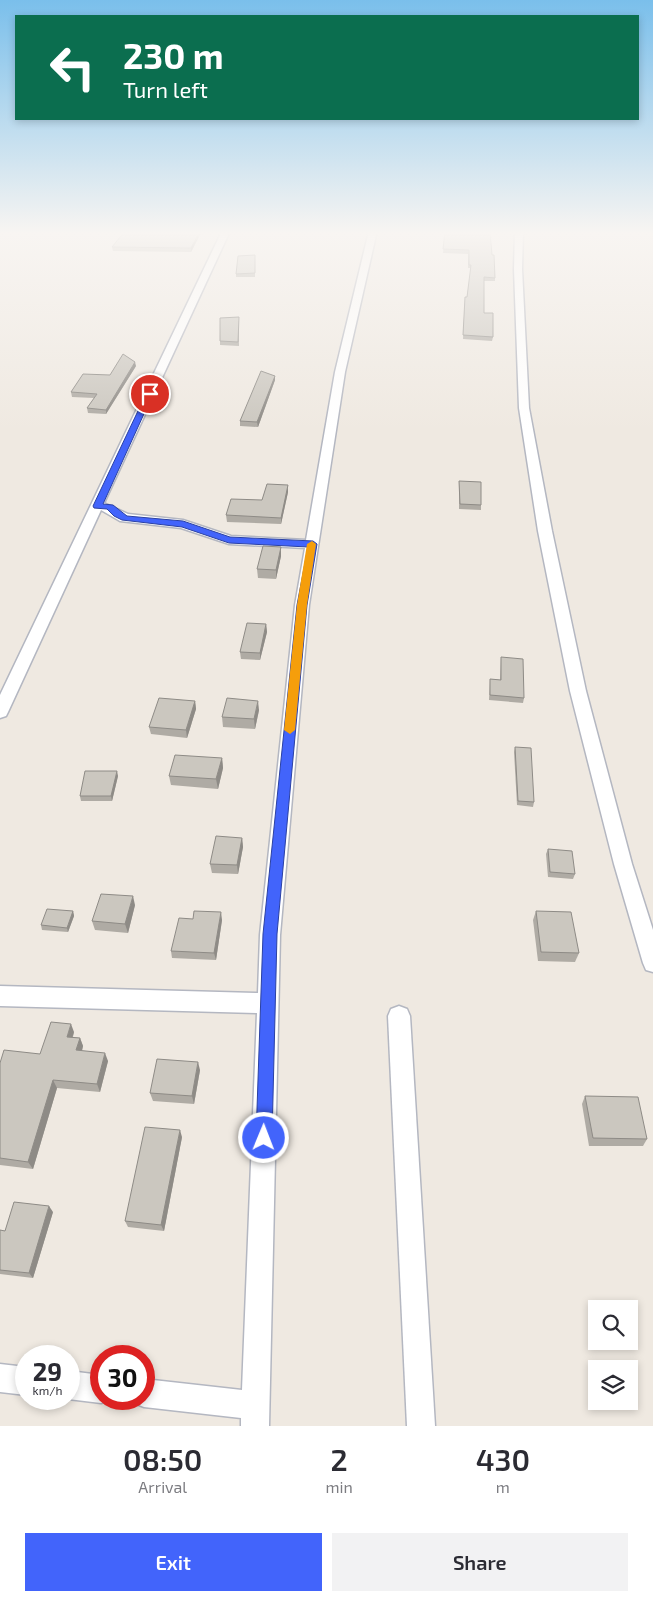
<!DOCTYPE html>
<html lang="en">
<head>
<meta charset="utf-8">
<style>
	:root { --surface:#fff; --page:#f2f2f3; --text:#2b2b33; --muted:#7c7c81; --accent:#4264fb }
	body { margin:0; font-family:"Exo 2",sans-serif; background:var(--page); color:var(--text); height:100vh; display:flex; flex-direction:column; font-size:19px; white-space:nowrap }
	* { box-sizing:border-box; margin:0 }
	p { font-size:16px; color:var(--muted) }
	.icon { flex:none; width:28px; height:28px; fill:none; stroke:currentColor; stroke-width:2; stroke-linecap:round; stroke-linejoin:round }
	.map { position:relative; height:1426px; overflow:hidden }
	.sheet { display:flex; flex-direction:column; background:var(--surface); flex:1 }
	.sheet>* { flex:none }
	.hud { position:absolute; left:15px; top:15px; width:624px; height:105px; border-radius:0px; box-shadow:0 2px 8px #0003; background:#0b6e4f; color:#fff; overflow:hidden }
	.fabs { position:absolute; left:588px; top:1300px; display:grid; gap:10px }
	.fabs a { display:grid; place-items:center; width:50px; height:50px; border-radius:0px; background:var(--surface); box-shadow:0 2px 8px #0003; font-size:25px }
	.speed { position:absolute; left:15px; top:1345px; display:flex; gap:10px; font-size:25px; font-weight:700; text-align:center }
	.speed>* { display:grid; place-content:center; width:65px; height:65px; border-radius:50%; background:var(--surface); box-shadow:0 2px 8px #0003; line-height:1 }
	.speed small { font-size:12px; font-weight:400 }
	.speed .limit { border:8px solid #d22; background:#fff; color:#111 }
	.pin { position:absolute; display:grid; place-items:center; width:42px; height:42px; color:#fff; margin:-21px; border:2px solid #fff; border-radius:50%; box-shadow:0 1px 5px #0007 }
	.me { position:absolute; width:55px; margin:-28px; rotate:1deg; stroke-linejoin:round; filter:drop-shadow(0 0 4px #0008) }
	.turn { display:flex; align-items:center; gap:18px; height:105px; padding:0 25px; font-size:22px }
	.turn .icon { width:65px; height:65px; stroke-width:2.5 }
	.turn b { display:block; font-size:35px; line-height:42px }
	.eta { display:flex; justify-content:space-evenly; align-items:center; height:85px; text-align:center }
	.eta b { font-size:30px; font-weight:600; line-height:35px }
	.button { display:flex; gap:10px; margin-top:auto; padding:10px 25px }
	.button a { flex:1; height:58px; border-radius:0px; background:var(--accent); color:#fff; font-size:20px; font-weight:600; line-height:58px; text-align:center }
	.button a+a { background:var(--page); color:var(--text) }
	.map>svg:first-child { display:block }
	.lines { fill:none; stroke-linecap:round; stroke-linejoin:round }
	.street-casing { stroke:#b4b7c1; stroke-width:3 }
	.street { fill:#fff; fill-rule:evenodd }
	.wall { fill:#afaba4 }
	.shaded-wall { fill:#8e8b86 }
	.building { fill:#cbc7bf; stroke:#8e8b86 }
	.route { fill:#4264fb; stroke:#2b41a3 }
	.slow { fill:#f59e0b }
</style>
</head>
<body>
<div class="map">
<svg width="653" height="1426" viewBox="0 0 653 1426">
	<rect width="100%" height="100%" fill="#efe9e1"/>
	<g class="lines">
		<g class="street-casing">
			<g id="street">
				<polygon points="222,231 230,231 104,503 128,514 183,520 231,536 306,540 335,372 369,231 377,231 345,372 309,605 280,935 269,1426 241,1426 241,1418 144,1407 134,1403 132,1399 144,1399 144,1379 242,1390 257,1013 0,1006 0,986 258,993 260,935 295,605 305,548 229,544 181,528 120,521 101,510 8,712 6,716 0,718 0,695"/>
				<polygon points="515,231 523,231 522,269 529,408 552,531 586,691 632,864 653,930 653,972 646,970 643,963 614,864 570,691 538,531 519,408 514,269"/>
				<polygon points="399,1006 407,1009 410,1016 435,1426 407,1426 388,1016 391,1009"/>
				<polygon points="0,1364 26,1367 26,1395 0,1392"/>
				<polygon points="69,1371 101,1375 101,1399 111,1399 101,1403 68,1399"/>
			</g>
		</g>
		<use href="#street" class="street"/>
	</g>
	<g class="wall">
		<polygon points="125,231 202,231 191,252 113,251 112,247"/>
		<polygon points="445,231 492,255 495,278 495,281 484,281 484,313 493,337 492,341 463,339 465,297 467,297 471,268 468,268 468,254 443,253"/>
		<polygon points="255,255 255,277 236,277 236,274"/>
		<polygon points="220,318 239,321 239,346 220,345"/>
		<polygon points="136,366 106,414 88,413 87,408 94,398 72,397 71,392 110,375"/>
		<polygon points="275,376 275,380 258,427 240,426 240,421"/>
		<polygon points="459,481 481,505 481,510 459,509"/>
		<polygon points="288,485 288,492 281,524 227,522 226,515 262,500"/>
		<polygon points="281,547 281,556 276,579 258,578 257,569"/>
		<polygon points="266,624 267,632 260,660 241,659 240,652"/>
		<polygon points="501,657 524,698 523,703 489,700 490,679 500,680"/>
		<polygon points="195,701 196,709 187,738 151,734 149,727"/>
		<polygon points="259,710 255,729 223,727 222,717"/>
		<polygon points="515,747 534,802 533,807 517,805 514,752"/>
		<polygon points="222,758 223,768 218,789 171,785 169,776"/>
		<polygon points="118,776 112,801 81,801 80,796"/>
		<polygon points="242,838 243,847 238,874 212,873 210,864"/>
		<polygon points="548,849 575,874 573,879 548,877 546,854"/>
		<polygon points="135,905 128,933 95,930 92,921"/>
		<polygon points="73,911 74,916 68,932 42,930 41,925"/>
		<polygon points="536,911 579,953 575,962 538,961 533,920"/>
		<polygon points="222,920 216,960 172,958 171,951"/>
		<polygon points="74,1032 73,1037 80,1038 83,1046 82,1051 108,1061 100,1092 57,1088 33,1169 0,1165 0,1063 40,1054"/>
		<polygon points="200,1070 194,1104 153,1101 150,1093"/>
		<polygon points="585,1096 647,1139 643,1146 589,1146 582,1104"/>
		<polygon points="182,1137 164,1231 128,1227 125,1221"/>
		<polygon points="53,1212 33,1278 0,1274 0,1230 5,1231"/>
	</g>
	<g class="shaded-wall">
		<polygon points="200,231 202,231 191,252 191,248"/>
		<polygon points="135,362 136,366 106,414 106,410"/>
		<polygon points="275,376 275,380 258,427 257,422"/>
		<polygon points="288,485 288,492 281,524 281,518"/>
		<polygon points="281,547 281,556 276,579 276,570"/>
		<polygon points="266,624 267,632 260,660 260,653"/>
		<polygon points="195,701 196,709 187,738 186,730"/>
		<polygon points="258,701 259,710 255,729 254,719"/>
		<polygon points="222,758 223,768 218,789 216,779"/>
		<polygon points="117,771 118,776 112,801 111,796"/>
		<polygon points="242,838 243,847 238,874 237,865"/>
		<polygon points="133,896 135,905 128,933 125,924"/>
		<polygon points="73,911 74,916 68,932 67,928"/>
		<polygon points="221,912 222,920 216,960 214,953"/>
		<polygon points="71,1024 74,1032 70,1045 67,1037"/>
		<polygon points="80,1038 83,1046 80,1058 76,1050"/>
		<polygon points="105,1053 108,1061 100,1092 97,1084"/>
		<polygon points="198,1062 200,1070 194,1104 192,1096"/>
		<polygon points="53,1080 57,1088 33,1169 28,1162"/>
		<polygon points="180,1130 182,1137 164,1231 161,1225"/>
		<polygon points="49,1206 53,1212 33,1278 29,1273"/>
	</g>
	<g class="building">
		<polygon points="125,231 200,231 191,248 112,247"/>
		<polygon points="445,231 490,231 492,255 494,255 495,278 484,277 484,313 493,313 493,337 463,335 465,297 467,297 471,265 469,265 469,250 443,249"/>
		<polygon points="255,255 255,273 236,274 238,256"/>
		<polygon points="239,317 238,342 220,341 220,318"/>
		<polygon points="123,354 135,362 106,410 87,408 97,394 71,392 83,374 110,375"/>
		<polygon points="261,371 275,376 257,422 240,421"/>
		<polygon points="459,481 481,482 481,505 460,504"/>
		<polygon points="267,484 288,485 281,518 226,515 231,499 262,500"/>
		<polygon points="263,546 281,547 276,570 257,569"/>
		<polygon points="247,623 266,624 260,653 240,652"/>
		<polygon points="501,657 523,659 524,698 490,695 490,679 501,680"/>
		<polygon points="159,698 195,701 186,730 149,727"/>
		<polygon points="227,698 258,701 254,719 222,717"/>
		<polygon points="515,747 531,748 534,802 518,801"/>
		<polygon points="175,755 222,758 216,779 169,776"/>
		<polygon points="85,771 117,771 111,796 80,796"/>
		<polygon points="216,836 242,838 237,865 210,864"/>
		<polygon points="548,849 572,851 575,874 550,872"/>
		<polygon points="101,894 133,896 125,924 92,921"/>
		<polygon points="47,909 73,911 67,928 41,925"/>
		<polygon points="194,911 221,912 214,953 171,951 179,918 193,919"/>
		<polygon points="536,911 571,912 579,953 541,952"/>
		<polygon points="51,1022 71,1024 67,1037 80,1038 76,1050 105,1053 97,1084 53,1080 28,1162 0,1158 0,1063 4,1050 40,1054"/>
		<polygon points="157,1059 198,1062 192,1096 150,1093"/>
		<polygon points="585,1096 638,1097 647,1139 593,1138"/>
		<polygon points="145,1127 180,1130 161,1225 125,1221"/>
		<polygon points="14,1202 49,1206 29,1273 0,1270 0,1230 5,1231"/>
	</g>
	<linearGradient id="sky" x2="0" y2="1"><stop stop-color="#7abfeb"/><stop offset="0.54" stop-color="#f8f5f2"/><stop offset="1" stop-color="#f8f5f2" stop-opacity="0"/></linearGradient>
	<rect width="653" height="431" fill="url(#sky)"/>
	<polygon class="route" points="150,392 153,394 103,504 113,505 127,516 183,521 230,537 313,541 317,544 307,605 277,934 272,1138 270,1143 264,1146 258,1143 256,1138 263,934 297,605 308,547 229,543 182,527 122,520 114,516 107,509 94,508 93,506 146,394"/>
	<polygon class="slow" points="312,541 316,544 307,605 295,730 290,734 284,730 297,605 307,544"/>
</svg>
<div class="fabs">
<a><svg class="icon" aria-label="search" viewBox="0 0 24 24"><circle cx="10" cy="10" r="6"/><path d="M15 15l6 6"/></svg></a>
<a><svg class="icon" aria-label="layers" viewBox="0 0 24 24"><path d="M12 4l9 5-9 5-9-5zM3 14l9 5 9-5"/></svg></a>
</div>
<div class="speed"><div>29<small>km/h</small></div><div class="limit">30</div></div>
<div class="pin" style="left:150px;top:394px;background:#d93025"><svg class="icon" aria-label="arrive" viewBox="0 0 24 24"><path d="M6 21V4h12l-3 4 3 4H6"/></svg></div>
<svg class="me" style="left:264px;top:1138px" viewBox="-20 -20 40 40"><circle r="17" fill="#4264fb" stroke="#fff" stroke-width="3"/><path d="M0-11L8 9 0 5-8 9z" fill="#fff"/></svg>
<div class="hud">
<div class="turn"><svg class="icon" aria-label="left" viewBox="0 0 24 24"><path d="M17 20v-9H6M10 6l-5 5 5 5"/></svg><div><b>230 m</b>Turn left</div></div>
</div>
</div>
<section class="sheet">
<div class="eta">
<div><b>08:50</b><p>Arrival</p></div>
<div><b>2</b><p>min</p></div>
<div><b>430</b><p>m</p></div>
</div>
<div class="button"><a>Exit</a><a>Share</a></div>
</section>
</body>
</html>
